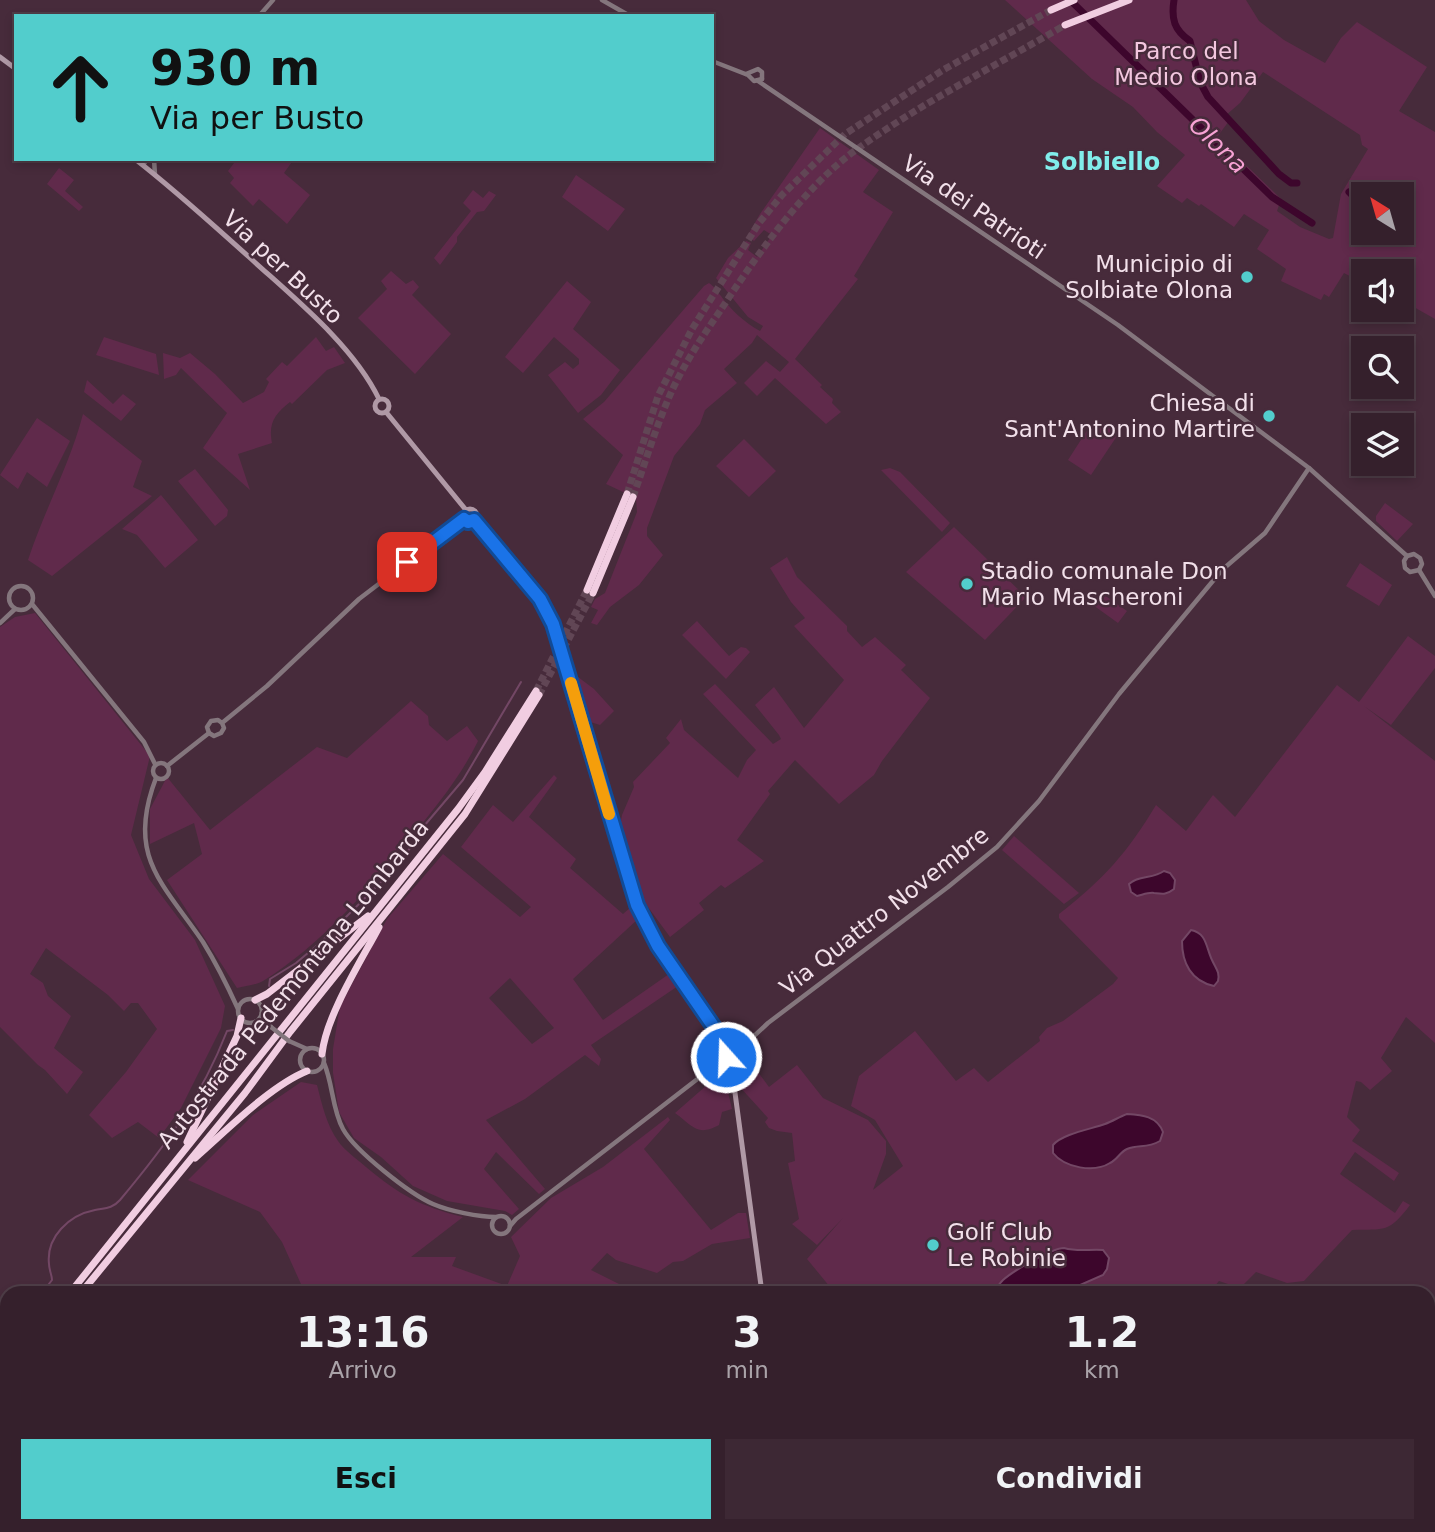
<!DOCTYPE html>
<html lang="it">
<head>
<meta charset="utf-8">
<style>
	:root { --surface:#35202c; --page:#3d2834; --text:#f1f3f6; --muted:#aaa3a9; --line:#4f3e48; --accent:#52cdcc }
	body { margin:0; font-family:"DejaVu Sans",sans-serif; background:var(--page); color:var(--text); height:100vh; display:flex; flex-direction:column; font-size:26px; white-space:nowrap }
	* { box-sizing:border-box; margin:0 }
	p { font-size:23px; color:var(--muted) }
	.icon { flex:none; width:38px; height:38px; fill:none; stroke:currentColor; stroke-width:2; stroke-linecap:round; stroke-linejoin:round }
	.map { position:relative; flex:1; overflow:hidden }
	.details { position:absolute; left:0px; top:1286px; width:1435px; height:247px; display:flex; flex-direction:column; background:var(--surface); border-radius:21px 21px 0 0; box-shadow:0 4px 10px #0003,0 0 0 2px var(--line) }
	.details>* { flex:none }
	.banner { position:absolute; left:14px; top:14px; width:700px; height:147px; border-radius:0px; box-shadow:0 4px 10px #0003,0 0 0 2px var(--line); background:#52cdcc; color:#111; overflow:hidden }
	.needle { width:46px; rotate:323deg }
	.controls { position:absolute; left:1351px; top:182px; display:grid; gap:14px }
	.controls a { display:grid; place-items:center; width:63px; height:63px; border-radius:0px; background:var(--surface); box-shadow:0 4px 10px #0003,0 0 0 2px var(--line); font-size:35px }
	.pin { position:absolute; display:grid; place-items:center; width:60px; height:60px; color:#fff; margin:-30px; border-radius:14px; box-shadow:0 4px 10px #0006 }
	.me { position:absolute; width:77px; margin:-38px; rotate:340deg; stroke-linejoin:round; filter:drop-shadow(0 0 5px #0008) }
	.turn { display:flex; align-items:center; gap:24px; height:147px; padding:0 21px; font-size:32px }
	.turn .icon { width:91px; height:91px; stroke-width:2.5 }
	.turn b { display:block; font-size:49px; line-height:60px }
	.eta { display:flex; justify-content:space-evenly; align-items:center; height:119px; text-align:center }
	.eta b { font-size:42px; font-weight:800; line-height:49px }
	.primary-button { display:flex; gap:14px; margin-top:auto; padding:14px 21px }
	.primary-button a { flex:1; height:80px; border-radius:0px; background:var(--accent); color:#111; font-size:28px; font-weight:800; line-height:80px; text-align:center }
	.primary-button a+a { background:var(--page); color:var(--text) }
	.map>svg:first-child { display:block }
	.green { fill:#602a4b; fill-rule:evenodd }
	.water { fill:#3d062c; stroke:#734765; stroke-width:2 }
	.lines { fill:none; stroke-linecap:round; stroke-linejoin:round }
	.stream { stroke:#734765; stroke-width:2 }
	.river { stroke:#3d062c; stroke-width:7 }
	.motorway-tunnel { stroke:#614655; stroke-width:7; stroke-dasharray:7 3.5; stroke-linecap:butt }
	.tertiary { stroke:#84767d; stroke-width:4.5 }
	.secondary { stroke:#b099a6; stroke-width:5 }
	.motorway { stroke:#f1cde1; stroke-width:7 }
	.tertiary-bridge { stroke:#84767d; stroke-width:4.5 }
	.route-casing { stroke:#114b97; stroke-width:18 }
	.route { stroke:#1a73e8; stroke-width:12 }
	.slow { stroke:#f59e0b; stroke-width:12 }
	.poi-dot { fill:#52cdcc; stroke:#472b3b; stroke-width:2.5 }
	.labels { text-anchor:middle; stroke-width:5; stroke-linejoin:round; paint-order:stroke }
	.park-label { font-size:23px; fill:#f3c7df; stroke:#472b3b }
	.street-label { font-size:23px; fill:#f2e0ea; stroke:#472b3b }
	.poi-label { font-size:23px; fill:#f2e0ea; stroke:#472b3b; text-anchor:end }
	.water-label { font-size:24px; font-style:italic; fill:#f7a2d4; stroke:#472b3b }
	.neighbourhood-label { font-size:24px; font-weight:bold; fill:#81edeb; stroke:#472b3b }
</style>
</head>
<body>
<div class="map">
<svg width="1435" height="1532" viewBox="0 0 1435 1532">
	<rect width="100%" height="100%" fill="#472b3b"/>
	<g class="green">
		<path d="M1005,0H1246L1259,21L1284,40L1325,63L1341,38L1357,22L1427,67L1399,111L1435,132V319L1412,306L1402,305V271H1363V296L1352,291L1357,280L1344,273L1329,297L1324,294L1321,300L1281,281L1286,269L1257,249L1269,230L1244,214L1234,227L1201,204L1199,206L1187,198L1182,203L1157,186L1185,155L1157,132L1133,107L1092,79ZM1263,72L1360,135L1362,145L1368,149L1341,194L1333,238L1329,239L1300,227L1277,211L1281,199L1217,137L1229,121L1225,116L1240,103ZM1363,194H1402V233H1363Z"/>
		<path d="M820,128L879,170L863,192L893,212L854,276L858,279L795,359L822,385L820,387L833,399L832,403L841,412L826,424L775,378L757,396L744,383L766,361L780,372L789,362L757,335L752,343L724,369L737,383L705,410L700,424L674,456L647,528V536L663,555L639,585L610,607L597,625L591,623L598,610L591,607L595,599L605,593L637,512L636,498L606,484L623,455L583,419L604,402L704,286L709,283C715,287 716,290 721,296C730,309 745,323 760,331L763,326L748,317L716,278L728,258L746,241L751,243L748,250L757,257L772,235L764,230L754,241L748,235L760,214Z"/>
		<polygon points="237,159 294,159 284,173 310,195 287,224 259,199 253,206 230,183 234,178 228,171"/>
		<polygon points="59,168 74,180 65,191 83,207 79,211 47,184"/>
		<polygon points="576,175 625,209 608,231 562,197"/>
		<polygon points="473,190 483,198 489,191 496,195 484,211 477,212 457,237 457,242 440,265 434,258 471,211 463,203"/>
		<polygon points="391,271 406,284 413,280 419,287 412,295 451,334 415,374 358,318 387,289 381,281"/>
		<polygon points="567,281 591,302 573,329 620,370 601,395 578,413 548,375 565,362 573,369 579,364 579,359 554,337 523,373 505,357"/>
		<polygon points="104,337 156,354 159,375 96,355"/>
		<path d="M316,337L326,351L334,347L345,363L327,370L292,404L290,402C275,414 268,423 272,443L238,454L250,490L203,448L227,413L181,368L176,375L164,379L163,353L180,358L190,353L215,374L243,403L264,392L269,382L266,379L282,362L287,366Z"/>
		<polygon points="87,380 113,404 123,394 136,404 121,421 84,392"/>
		<path d="M83,414L142,461L133,487L152,496L52,576L28,560C44,511 70,464 83,414Z"/>
		<polygon points="37,418 70,441 47,487 27,472 18,489 0,475"/>
		<polygon points="1095,418 1119,433 1091,475 1068,460"/>
		<polygon points="744,439 776,471 749,497 716,466"/>
		<polygon points="890,468 900,472 950,523 942,532 881,470"/>
		<polygon points="195,469 228,510 227,516 215,526 178,481"/>
		<polygon points="161,495 198,540 165,568 137,535 122,529"/>
		<polygon points="1385,503 1413,524 1397,541 1376,521 1376,516"/>
		<polygon points="954,527 1026,597 985,640 906,572"/>
		<polygon points="787,557 797,577 847,626 847,631 862,647 875,637 906,665 901,670 930,698 882,761 874,775 839,804 795,760 768,791 770,794 737,840 764,861 725,888 721,885 699,903 704,910 670,937 637,892 619,831 622,815 634,787 633,782 670,743 666,738 681,719 684,730 738,778 747,760 756,750 703,694 715,684 773,744 781,739 779,735 755,705 774,687 804,728 844,680 794,626 805,618 791,602 770,568"/>
		<polygon points="1360,563 1392,585 1379,606 1346,586"/>
		<polygon points="1092,591 1107,597 1127,611 1118,623 1086,600"/>
		<polygon points="35,613 150,756 131,835 149,879 195,940 225,1006 221,1028 181,1108 159,1138 138,1122 112,1138 89,1115 126,1072 157,1029 138,1003 131,1003 124,1011 108,995 46,948 30,974 43,983 48,996 71,1016 54,1048 83,1072 67,1094 45,1070 38,1065 0,1027 0,627 15,617"/>
		<polygon points="697,621 729,656 741,647 746,648 750,652 726,679 682,635"/>
		<path d="M1408,636L1435,656V668L1391,725L1364,706L1435,761V1043L1406,1017L1381,1058L1392,1071L1370,1090L1361,1082L1356,1081L1347,1117L1360,1130L1352,1141L1399,1173L1394,1181L1355,1152L1340,1174L1395,1213L1403,1201L1410,1205C1389,1233 1385,1229 1352,1230L1304,1281L1287,1283L1256,1272L1240,1288L1219,1281L1209,1293H835L807,1259L843,1218L817,1245L792,1224L799,1219L788,1163L795,1161L792,1133L777,1131L769,1128L765,1122L768,1118L738,1085L737,1074L747,1057L769,1087L797,1065L823,1098L868,1120L886,1141V1154L873,1190L903,1166L875,1120L851,1106L859,1076L915,1031L956,1081L974,1068L988,1082L1040,1041L1039,1037L1047,1028L1063,1021L1113,984L1118,978L1059,918V914C1103,880 1128,852 1156,805L1186,831L1213,795L1235,817L1337,685L1359,702Z"/>
		<polygon points="574,674 594,689 614,711 600,725 587,721"/>
		<path d="M411,701L428,716L429,725L447,741L467,726L478,741C461,776 436,807 411,837C370,888 320,946 263,981C256,985 245,986 237,988L167,880L202,854L194,823L150,844V809L167,777L210,830L317,747L347,758Z"/>
		<path d="M554,775L557,778L529,817L576,859L570,868L623,914L631,907L638,919L573,979L603,1020L669,974L678,986L591,1045L601,1059L599,1066L585,1055L525,1099L486,1120L545,1189L539,1194L496,1152L484,1169L519,1209L512,1215L505,1211L447,1201L413,1186L381,1157L354,1138L339,1112L333,1073V1049L340,1006L387,919L443,854L520,917L531,907L461,847L493,805L513,822ZM510,978L554,1028L532,1044L489,998Z"/>
		<polygon points="1014,836 1079,893 1064,904 1002,850"/>
		<path d="M723,1071L732,1109L722,1112L719,1125C697,1137 693,1126 675,1113Z"/>
		<path d="M301,1082L317,1085C322,1104 326,1124 338,1141C345,1151 357,1159 366,1167C401,1196 420,1206 463,1217L411,1257H456L452,1266L507,1286L520,1256L511,1237L551,1198L603,1167L668,1117L670,1120L644,1149L711,1230L738,1213H746L750,1238L712,1244L683,1261L673,1262L657,1273L616,1260L607,1253L591,1270L621,1285L615,1293H305L282,1242L260,1212L188,1180L253,1115Z"/>
	</g>
	<g class="water">
		<path d="M1164,871L1170,873L1175,880L1174,889C1166,895 1163,894 1154,893C1149,892 1142,895 1137,896L1131,892L1129,884C1138,875 1153,879 1164,871Z"/>
		<path d="M1191,930C1207,933 1206,948 1212,960C1216,969 1220,972 1218,981L1214,986C1191,981 1182,963 1182,941Z"/>
		<path d="M1127,1114C1142,1115 1157,1116 1163,1132L1160,1141C1146,1149 1139,1144 1127,1149C1120,1152 1117,1160 1110,1163C1094,1173 1065,1168 1053,1153V1145C1062,1134 1091,1129 1105,1124C1113,1121 1119,1117 1127,1114Z"/>
		<path d="M1064,1248C1078,1252 1089,1249 1103,1250L1109,1258L1107,1269L1103,1275L1062,1293H992C996,1289 999,1284 1003,1280C1013,1271 1052,1248 1064,1248Z"/>
	</g>
	<g class="lines">
		<g class="stream">
			<polyline points="269,986 270,979 296,963 321,942 390,873 415,842 424,826 463,780 521,682"/>
			<path d="M42,1293L52,1280C52,1275 49,1270 49,1264C46,1237 69,1215 95,1210C105,1208 112,1209 120,1200C166,1145 201,1098 227,1031L233,1030"/>
		</g>
		<g class="river">
			<polyline points="1070,0 1272,197 1312,223"/>
			<path d="M1174,0C1171,19 1174,30 1190,41L1200,82L1208,97L1279,174L1291,183H1297"/>
			<polyline points="1349,192 1363,206"/>
		</g>
		<g class="motorway-tunnel">
			<polyline points="627,494 658,396 692,329 759,223 782,195 845,134 943,70 1051,10"/>
			<path d="M633,497C644,466 654,433 667,402C680,370 700,340 720,311C757,255 805,185 860,147C925,101 997,65 1065,25"/>
			<polyline points="536,691 587,590"/>
			<polyline points="539,695 593,593"/>
			<polyline points="0,1380 7,1371"/>
			<polyline points="0,1392 7,1383"/>
		</g>
		<g class="tertiary">
			<polyline points="602,0 630,16"/>
			<polyline points="259,16 273,0"/>
			<polyline points="712,61 748,75 754,81 762,79"/>
			<polyline points="746,74 758,69 762,72 762,79"/>
			<polyline points="758,81 1118,325 1309,468 1407,556"/>
			<polyline points="154,159 155,175"/>
			<polyline points="143,165 147,159"/>
			<polyline points="1407,556 1404,561 1405,568 1410,572 1419,570"/>
			<polyline points="1407,556 1414,554 1420,558 1422,564 1419,570"/>
			<polyline points="1419,570 1435,596"/>
			<circle cx="21" cy="598" r="12"/>
			<polyline points="32,604 144,742 155,764"/>
			<polyline points="0,623 15,609"/>
			<polyline points="222,723 218,720 211,721 207,727 209,733 214,736 221,733 224,728 222,723 267,686 359,599 464,519"/>
			<circle cx="161" cy="771" r="8"/>
			<polyline points="167,766 209,733"/>
			<path d="M156,778C126,856 162,882 203,942C216,963 228,987 238,1009"/>
			<circle cx="250" cy="1011" r="12"/>
			<polyline points="262,1013 271,1027"/>
			<polyline points="289,1041 307,1049"/>
			<circle cx="312" cy="1060" r="12"/>
			<polyline points="739,1050 768,1023 948,887 997,847 1039,801 1119,694 1222,570 1265,533 1309,468"/>
			<path d="M324,1063C333,1084 332,1109 343,1129C355,1151 410,1194 433,1204C449,1211 479,1217 496,1217"/>
			<circle cx="501" cy="1225" r="9"/>
			<polyline points="510,1226 516,1219 726,1057"/>
		</g>
		<g class="secondary">
			<polyline points="0,57 16,69"/>
			<path d="M135,159C175,190 212,224 249,257C294,298 353,345 379,399"/>
			<circle cx="382" cy="406" r="7"/>
			<polyline points="386,412 466,510"/>
			<circle cx="470" cy="516" r="7"/>
			<polyline points="474,521 539,599 553,624 637,905 658,946 729,1049"/>
			<circle cx="733" cy="1055" r="8"/>
			<polyline points="735,1063 733,1078 762,1293"/>
			<polyline points="0,1437 7,1450"/>
			<polyline points="46,1526 50,1532"/>
			<polyline points="801,1526 802,1532"/>
			<polyline points="808,1526 809,1532"/>
		</g>
		<g class="motorway">
			<polyline points="1051,10 1074,0"/>
			<polyline points="1065,25 1129,0"/>
			<polyline points="587,590 627,494"/>
			<polyline points="593,593 633,497"/>
			<polyline points="255,1000 267,994 368,916"/>
			<path d="M322,1054C326,1016 361,961 379,927"/>
			<polyline points="187,1142 237,1036 241,1018"/>
			<path d="M195,1158C226,1131 270,1086 307,1071"/>
			<polyline points="70,1293 458,809 485,772 536,691"/>
			<polyline points="81,1293 245,1093 290,1032 465,814 539,695"/>
		</g>
		<polyline class="tertiary-bridge" points="271,1027 289,1041"/>
	</g>
	<g class="lines">
		<g class="route-casing">
			<polyline id="route" points="407,562 464,519 468,522 474,520 540,599 553,624 637,905 658,946 729,1049 726,1057"/>
		</g>
		<use href="#route" class="route"/>
		<polyline class="slow" points="571,683 609,814"/>
	</g>
	<g class="poi-dot">
		<circle cx="1247" cy="277" r="7"/>
		<circle cx="1269" cy="416" r="7"/>
		<circle cx="967" cy="584" r="7"/>
		<circle cx="933" cy="1245" r="7"/>
	</g>
	<g class="labels">
		<g class="park-label">
			<text x="1186" y="59">Parco del<tspan x="1186" dy="26">Medio Olona</tspan></text>
		</g>
		<g class="street-label">
			<text transform="translate(974 207) rotate(34)" y="8">Via dei Patrioti</text>
			<text transform="translate(283 267) rotate(43)" y="8">Via per Busto</text>
			<text transform="translate(884 911) rotate(-38)" y="8">Via Quattro Novembre</text>
			<text transform="translate(293 984) rotate(-51)" y="8">Autostrada Pedemontana Lombarda</text>
		</g>
		<g class="poi-label">
			<text x="1233" y="272">Municipio di<tspan x="1233" dy="26">Solbiate Olona</tspan></text>
			<text x="1255" y="411">Chiesa di<tspan x="1255" dy="26">Sant'Antonino Martire</tspan></text>
			<text x="981" y="579" text-anchor="start">Stadio comunale Don<tspan x="981" dy="26">Mario Mascheroni</tspan></text>
			<text x="947" y="1240" text-anchor="start">Golf Club<tspan x="947" dy="26">Le Robinie</tspan></text>
		</g>
		<g class="water-label">
			<text transform="translate(1218 145) rotate(44)" y="8">Olona</text>
		</g>
		<g class="neighbourhood-label">
			<text x="1102" y="170">Solbiello</text>
		</g>
	</g>
</svg>
<div class="controls">
<a><svg class="needle" viewBox="-14 -14 28 28"><path d="M0-13l5 13h-10z" fill="#e53935"/><path d="M0 13l5-13h-10z" fill="#aaa3a9"/></svg></a>
<a><svg class="icon" aria-label="sound" viewBox="0 0 24 24"><path d="M4 9h4l5-4v14l-5-4H4zM17 9q2 3 0 6"/></svg></a>
<a><svg class="icon" aria-label="search" viewBox="0 0 24 24"><circle cx="10" cy="10" r="6"/><path d="M15 15l6 6"/></svg></a>
<a><svg class="icon" aria-label="layers" viewBox="0 0 24 24"><path d="M12 4l9 5-9 5-9-5zM3 14l9 5 9-5"/></svg></a>
</div>
<div class="pin" style="left:407px;top:562px;background:#d93025"><svg class="icon" aria-label="arrive" viewBox="0 0 24 24"><path d="M6 21V4h12l-3 4 3 4H6"/></svg></div>
<svg class="me" style="left:726px;top:1057px" viewBox="-20 -20 40 40"><circle r="17" fill="#1a73e8" stroke="#fff" stroke-width="3"/><path d="M0-11L8 9 0 5-8 9z" fill="#fff"/></svg>
<div class="banner">
<div class="turn"><svg class="icon" aria-label="ahead" viewBox="0 0 24 24"><path d="M12 20V5M6 11l6-6 6 6"/></svg><div><b>930 m</b>Via per Busto</div></div>
</div>
<section class="details">
<div class="eta">
<div><b>13:16</b><p>Arrivo</p></div>
<div><b>3</b><p>min</p></div>
<div><b>1.2</b><p>km</p></div>
</div>
<div class="primary-button"><a>Esci</a><a>Condividi</a></div>
</section>
</div>
</body>
</html>
